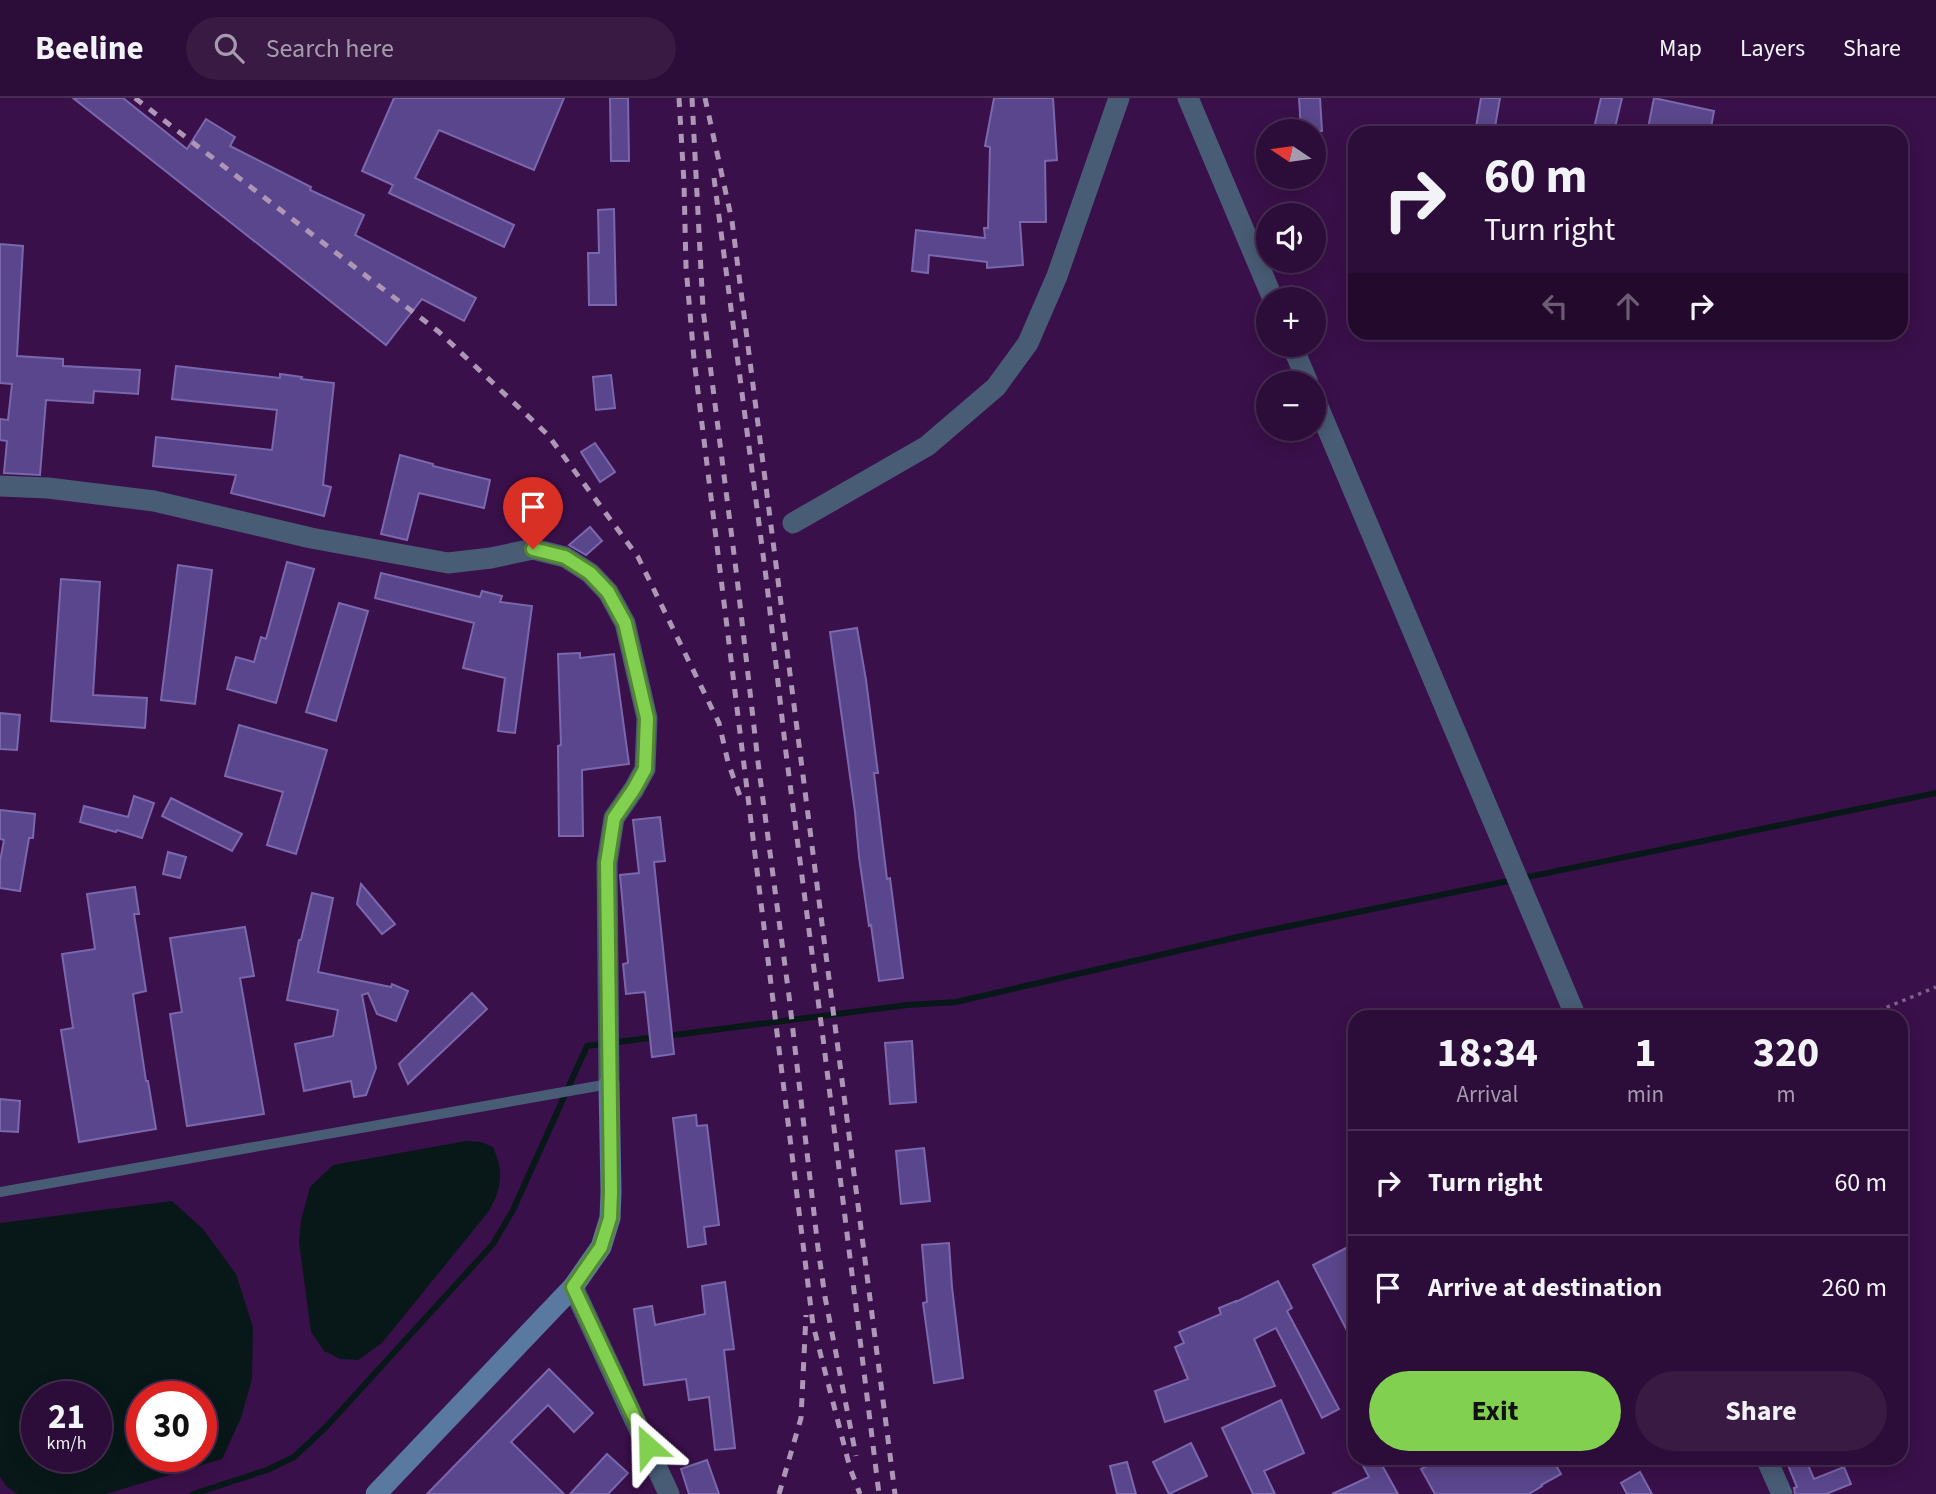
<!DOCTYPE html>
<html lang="en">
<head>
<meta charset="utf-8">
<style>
	:root { --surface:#2c0c38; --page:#381a43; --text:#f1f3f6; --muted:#a69bae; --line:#482c53; --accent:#82d04f }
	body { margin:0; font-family:"Source Sans 3",sans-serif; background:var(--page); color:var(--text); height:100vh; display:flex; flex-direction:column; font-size:26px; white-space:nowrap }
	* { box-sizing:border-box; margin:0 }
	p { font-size:23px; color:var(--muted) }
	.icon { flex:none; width:38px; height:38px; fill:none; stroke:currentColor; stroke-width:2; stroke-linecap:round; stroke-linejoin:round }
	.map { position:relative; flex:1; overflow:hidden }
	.drawer { position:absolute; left:1348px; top:912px; width:560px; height:455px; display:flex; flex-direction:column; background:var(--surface); border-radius:21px; box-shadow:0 4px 18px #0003,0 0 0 2px var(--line) }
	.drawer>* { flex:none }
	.banner { position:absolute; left:1348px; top:28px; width:560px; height:214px; border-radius:21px; box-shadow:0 4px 18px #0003,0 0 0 2px var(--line); background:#2c0c38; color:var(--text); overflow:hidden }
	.needle { width:46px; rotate:283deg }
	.fabs { position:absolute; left:1256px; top:21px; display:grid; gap:14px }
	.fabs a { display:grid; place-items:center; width:70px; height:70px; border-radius:50%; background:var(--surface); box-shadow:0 4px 18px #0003,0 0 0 2px var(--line); font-size:35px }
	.speed { position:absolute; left:21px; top:1283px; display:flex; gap:14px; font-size:35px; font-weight:700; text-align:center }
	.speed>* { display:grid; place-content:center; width:91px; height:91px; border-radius:50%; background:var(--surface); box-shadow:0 4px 18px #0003,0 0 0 2px var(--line); line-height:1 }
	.speed small { font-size:18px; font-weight:400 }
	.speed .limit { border:10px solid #d22; background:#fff; color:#111 }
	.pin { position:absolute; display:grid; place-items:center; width:60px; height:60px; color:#fff; margin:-72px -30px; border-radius:50% 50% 50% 0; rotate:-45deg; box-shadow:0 0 7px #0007 }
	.pin .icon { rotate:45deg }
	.me { position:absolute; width:77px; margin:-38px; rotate:335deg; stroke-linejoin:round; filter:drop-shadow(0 0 5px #0008) }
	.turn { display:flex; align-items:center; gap:24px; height:147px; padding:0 21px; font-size:32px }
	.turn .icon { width:91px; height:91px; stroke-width:2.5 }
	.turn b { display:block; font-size:49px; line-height:60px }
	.lanes { display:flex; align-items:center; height:66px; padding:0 21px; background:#0003; justify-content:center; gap:35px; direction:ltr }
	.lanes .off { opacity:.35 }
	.eta { display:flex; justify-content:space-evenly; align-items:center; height:119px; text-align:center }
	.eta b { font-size:42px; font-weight:700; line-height:49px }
	.primary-button { display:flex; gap:14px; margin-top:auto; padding:14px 21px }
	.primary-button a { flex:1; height:80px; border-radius:42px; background:var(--accent); color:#111; font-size:28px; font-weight:700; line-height:80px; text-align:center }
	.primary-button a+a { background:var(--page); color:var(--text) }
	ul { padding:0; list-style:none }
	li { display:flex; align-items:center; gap:21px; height:105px; padding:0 21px; border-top:2px solid var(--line) }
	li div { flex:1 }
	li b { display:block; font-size:26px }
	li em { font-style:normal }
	header { display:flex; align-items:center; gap:42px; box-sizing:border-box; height:98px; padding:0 35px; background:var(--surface); border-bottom:2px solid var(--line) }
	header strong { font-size:33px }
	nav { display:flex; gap:38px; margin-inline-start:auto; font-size:24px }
	.search { width:490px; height:63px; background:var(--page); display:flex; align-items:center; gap:18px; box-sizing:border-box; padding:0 24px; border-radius:38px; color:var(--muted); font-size:26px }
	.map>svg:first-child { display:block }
	.water { fill:#081818; fill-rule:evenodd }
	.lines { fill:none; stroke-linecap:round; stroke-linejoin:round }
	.stream { stroke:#081818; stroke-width:6 }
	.building { fill:#5a468c; stroke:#7a67ac; stroke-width:2 }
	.path { stroke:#7f608a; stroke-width:3.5; stroke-dasharray:3.5 5; stroke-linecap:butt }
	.service { stroke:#485c75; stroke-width:10 }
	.minor { stroke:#485c75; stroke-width:21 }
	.tertiary { stroke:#485c75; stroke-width:21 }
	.secondary { stroke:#5a79a1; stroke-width:21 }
	.rail { stroke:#ad96b6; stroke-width:5; stroke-dasharray:9 9; stroke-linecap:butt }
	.route-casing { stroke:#548733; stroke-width:18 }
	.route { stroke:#82d04f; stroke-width:12 }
</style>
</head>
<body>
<header>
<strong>Beeline</strong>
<div class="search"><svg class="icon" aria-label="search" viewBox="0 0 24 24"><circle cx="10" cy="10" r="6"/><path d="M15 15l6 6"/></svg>Search here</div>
<nav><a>Map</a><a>Layers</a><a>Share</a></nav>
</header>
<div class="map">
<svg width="1936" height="1396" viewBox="0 0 1936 1396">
	<rect width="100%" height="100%" fill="#3a104a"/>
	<g class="water">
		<path d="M466,1043L481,1044L493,1049C504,1074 502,1089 489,1113L382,1245L358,1262L340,1261L324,1253L311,1234L299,1144L301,1122L310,1089L333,1067Z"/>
		<path d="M172,1103L203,1131L236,1176L253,1229L252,1281L241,1320L222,1361L106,1396H17L6,1388L0,1379V1125ZM37,1298H96V1358H37ZM142,1298H201V1358H142Z"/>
	</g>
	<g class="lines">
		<g class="stream">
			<polyline points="666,938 907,907 956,904 1251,836 1936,695"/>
			<polyline points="193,1396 267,1372 294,1359 326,1329 493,1146 513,1112 587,948 656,939"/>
		</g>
	</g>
	<g class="building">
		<polygon points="73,0 123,0 187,51 206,21 235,39 230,48 311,89 310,92 364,117 355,137 476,200 464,223 422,201 386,247"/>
		<polygon points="394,0 564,0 534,72 439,32 415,80 514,127 504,149 389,95 393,87 362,73"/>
		<polygon points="610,0 628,0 629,63 611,63"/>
		<polygon points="994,0 1053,0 1057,62 1045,63 1046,124 1020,124 1023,167 987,170 987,164 929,157 928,175 912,173 916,132 985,140 984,130 988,130 990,49 985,48"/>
		<polygon points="1299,0 1320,0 1322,33 1301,33"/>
		<polygon points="1481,0 1500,0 1494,35 1475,35"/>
		<polygon points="1601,0 1622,0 1614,34 1594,30"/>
		<polygon points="1654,0 1714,13 1710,35 1647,35"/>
		<polygon points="614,111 616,207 589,207 588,155 599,155 598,112"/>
		<polygon points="0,146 23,148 17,258 63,261 63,268 140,272 138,296 94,293 93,305 46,302 40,377 4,375 7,343 0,342 0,321 8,322 12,286 0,285"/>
		<polygon points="176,268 280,280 280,276 302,279 301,281 334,285 323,387 331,389 324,418 231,395 236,377 153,368 156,339 272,352 277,312 172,301"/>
		<polygon points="611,277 615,310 596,312 593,279"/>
		<polygon points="595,345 615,374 600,384 581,354"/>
		<polygon points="400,357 433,366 433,368 490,382 484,410 419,395 407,442 381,436"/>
		<polygon points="590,429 602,443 586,457 569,447"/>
		<polygon points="287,464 314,471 276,605 227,591 236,559 254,564 261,539 266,541"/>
		<polygon points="178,467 212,472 195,606 161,602"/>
		<polygon points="381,475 480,499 482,493 502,498 500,504 532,508 515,635 498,633 505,580 463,570 474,525 375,500"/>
		<polygon points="61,481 100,484 93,597 147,600 145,630 51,623"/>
		<polygon points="339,505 368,513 336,623 306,614"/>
		<polygon points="857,530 866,582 878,675 874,675 887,781 890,780 903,880 879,883 871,827 869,828 859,759 855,714 830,534"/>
		<polygon points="580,555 580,560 614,556 629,666 582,672 583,738 559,738 558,648 561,647 558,556"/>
		<polygon points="0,615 20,617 17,652 0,651"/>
		<polygon points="239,627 327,652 296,756 267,747 283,694 225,678"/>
		<polygon points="134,698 154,705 142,740 117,732 116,734 80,724 84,708 128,719"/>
		<polygon points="171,700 242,736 232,753 162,718"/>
		<polygon points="0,712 35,716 33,740 29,740 20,793 0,790 0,763 4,742 0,741"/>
		<polygon points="660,719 665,763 654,764 674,956 652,959 645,894 626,896 623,866 628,865 620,777 639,775 633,722"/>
		<polygon points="168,754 186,759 180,780 163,776"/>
		<polygon points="361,786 395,826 382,836 357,806"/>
		<polygon points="135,789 139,816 134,816 146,893 133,896 146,983 148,983 156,1031 79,1044 61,932 73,930 62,856 95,851 87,796"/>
		<polygon points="312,795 333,800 318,874 391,889 392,886 408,893 396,923 377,916 368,895 362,897 376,970 366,997 354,999 351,983 304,993 295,946 333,938 338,912 287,902 299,842 301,842"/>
		<polygon points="245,829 254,878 240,880 264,1016 187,1028 170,916 182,914 170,840"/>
		<polygon points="472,895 487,911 408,986 399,966"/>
		<polygon points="912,943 916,1004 890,1006 885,945"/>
		<polygon points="0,1001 20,1003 18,1034 0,1033"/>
		<polygon points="696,1017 697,1028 707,1027 719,1127 704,1129 706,1146 688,1149 673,1020"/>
		<polygon points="924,1050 930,1103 901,1106 896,1053"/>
		<polygon points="949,1145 952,1189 963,1280 934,1285 923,1205 927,1204 922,1147"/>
		<polygon points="1354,1146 1354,1246 1313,1167"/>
		<polygon points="1278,1183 1292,1210 1287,1213 1339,1311 1322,1320 1276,1230 1254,1241 1275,1288 1165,1324 1155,1293 1188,1281 1175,1249 1184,1245 1179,1234 1221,1216 1219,1210 1236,1203 1236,1204"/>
		<polygon points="725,1184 734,1251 724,1252 735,1350 715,1352 709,1299 689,1302 686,1281 644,1287 634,1211 652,1208 655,1227 705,1216 702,1188"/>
		<polygon points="549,1271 593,1315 574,1334 548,1307 511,1344 564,1396 427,1396"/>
		<polygon points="1281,1302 1304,1355 1264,1373 1275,1396 1253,1396 1222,1330"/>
		<polygon points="1191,1345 1207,1378 1169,1396 1153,1364"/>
		<polygon points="607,1356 628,1375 608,1396 570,1396"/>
		<polygon points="1359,1360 1378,1360 1398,1396 1332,1396 1369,1379"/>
		<polygon points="1442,1360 1552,1360 1561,1376 1541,1387 1542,1388 1529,1396 1435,1396 1421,1371"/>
		<polygon points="1785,1360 1805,1360 1814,1381 1844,1369 1851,1386 1826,1396 1795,1396 1794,1390 1797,1389"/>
		<polygon points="707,1362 719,1396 689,1396 681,1371"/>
		<polygon points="1127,1364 1136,1396 1117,1396 1110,1368"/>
		<polygon points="1640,1374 1652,1396 1627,1396 1621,1385"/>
	</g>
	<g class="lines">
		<polyline class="path" points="1863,919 1936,889"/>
		<polyline class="service" points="0,1094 609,986"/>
		<g class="minor">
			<polyline points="0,388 48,390 154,403 311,440 448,465 491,460 533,451 565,459 590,475 608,494 625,525 647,620 645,671 634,691 614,720 607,765 609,986"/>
			<polyline points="793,425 927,348 996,289 1028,245 1057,178 1119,0"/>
			<polyline points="573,1189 669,1396"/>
		</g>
		<g class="tertiary">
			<polyline points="1188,0 1273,201"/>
			<polyline points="1292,247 1308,285"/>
			<polyline points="1314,299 1576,919"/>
			<polyline points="1766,1360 1782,1396"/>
		</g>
		<polyline class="secondary" points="376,1396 573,1189 601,1149 610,1120 611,1094 609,986"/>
		<g class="rail">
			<polyline points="135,0 439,234 548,337 638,459 719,625 728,664 740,698"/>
			<polyline points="679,0 684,85 686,169 694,261 813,1227 850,1370 860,1396"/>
			<polyline points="692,0 703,211 737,480 758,664 789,898 818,1150 825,1199 856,1358"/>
			<polyline points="705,0 732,123 895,1396"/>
			<polyline points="714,80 767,487 786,655 823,940 879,1396"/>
			<polyline points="779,1396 801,1320 806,1217"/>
		</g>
	</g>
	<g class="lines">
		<g class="route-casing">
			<polyline id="route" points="533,451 565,459 590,475 608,494 625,525 647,620 645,671 634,691 614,720 607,765 611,1094 610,1120 601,1149 573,1189 648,1348"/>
		</g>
		<use href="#route" class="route"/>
	</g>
</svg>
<div class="fabs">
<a><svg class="needle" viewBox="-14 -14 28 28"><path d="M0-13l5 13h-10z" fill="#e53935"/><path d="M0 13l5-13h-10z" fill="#a69bae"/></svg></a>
<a><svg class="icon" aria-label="sound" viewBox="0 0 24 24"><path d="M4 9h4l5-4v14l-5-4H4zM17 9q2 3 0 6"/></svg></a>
<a>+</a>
<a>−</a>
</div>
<div class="speed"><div>21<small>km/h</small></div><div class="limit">30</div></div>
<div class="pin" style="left:533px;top:451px;background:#d93025"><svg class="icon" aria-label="arrive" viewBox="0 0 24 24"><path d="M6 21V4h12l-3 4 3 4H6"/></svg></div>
<svg class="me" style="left:648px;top:1348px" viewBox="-20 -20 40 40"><path d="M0-17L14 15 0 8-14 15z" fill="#82d04f" stroke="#fff" stroke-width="4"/></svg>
<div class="banner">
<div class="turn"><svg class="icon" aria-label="right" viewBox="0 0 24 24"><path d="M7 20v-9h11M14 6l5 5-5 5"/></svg><div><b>60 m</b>Turn right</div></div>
<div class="lanes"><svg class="icon off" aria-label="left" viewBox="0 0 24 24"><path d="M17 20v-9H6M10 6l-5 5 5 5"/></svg><svg class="icon off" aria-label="ahead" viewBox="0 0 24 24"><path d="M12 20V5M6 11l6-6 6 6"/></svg><svg class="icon" aria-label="right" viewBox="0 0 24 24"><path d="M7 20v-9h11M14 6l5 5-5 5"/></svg></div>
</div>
<section class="drawer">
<div class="eta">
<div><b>18:34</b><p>Arrival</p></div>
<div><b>1</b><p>min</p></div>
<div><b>320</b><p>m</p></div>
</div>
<ul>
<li><svg class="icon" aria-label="right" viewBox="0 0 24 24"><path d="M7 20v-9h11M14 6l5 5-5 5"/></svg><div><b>Turn right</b></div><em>60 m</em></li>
<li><svg class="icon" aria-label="arrive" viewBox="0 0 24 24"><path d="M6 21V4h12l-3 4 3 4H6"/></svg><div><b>Arrive at destination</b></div><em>260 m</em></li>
</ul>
<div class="primary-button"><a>Exit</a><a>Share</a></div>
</section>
</div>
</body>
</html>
